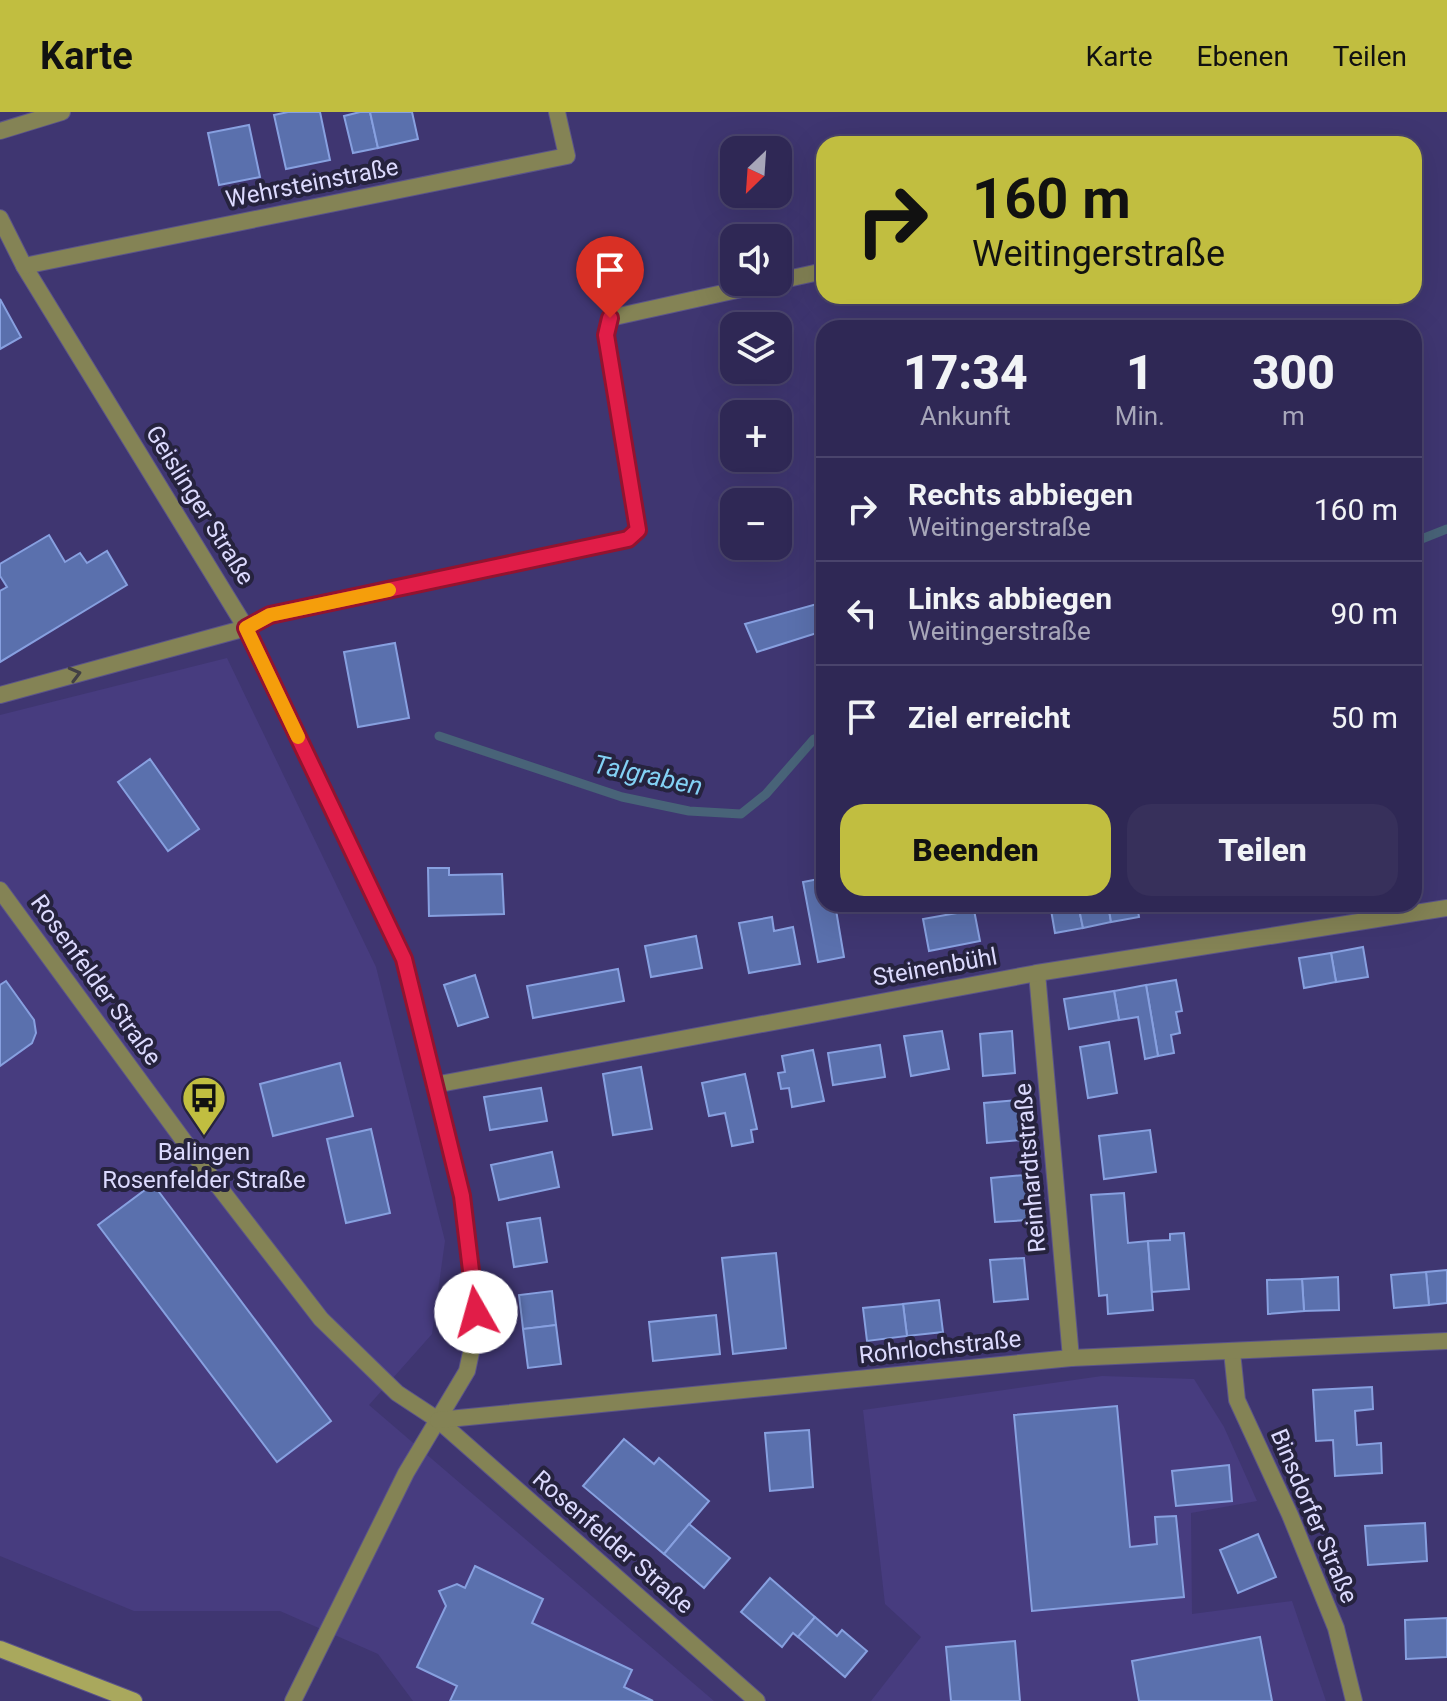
<!DOCTYPE html>
<html lang="de">
<head>
<meta charset="utf-8">
<style>
	:root { --surface:#2f2855; --page:#37305b; --text:#f1f3f6; --muted:#a7a6b9; --line:#4a446c; --accent:#c1be40 }
	body { margin:0; font-family:Roboto,sans-serif; background:var(--page); color:var(--text); height:100vh; display:flex; flex-direction:column; font-size:30px; white-space:nowrap }
	* { box-sizing:border-box; margin:0 }
	p { font-size:26px; color:var(--muted) }
	.icon { flex:none; width:44px; height:44px; fill:none; stroke:currentColor; stroke-width:2; stroke-linecap:round; stroke-linejoin:round }
	.map { position:relative; flex:1; overflow:hidden }
	.details { position:absolute; left:816px; top:208px; width:606px; height:592px; display:flex; flex-direction:column; background:var(--surface); border-radius:24px; box-shadow:0 8px 32px #0002,0 0 0 2px var(--line) }
	.details>* { flex:none }
	.banner { position:absolute; left:816px; top:24px; width:606px; height:168px; border-radius:24px; box-shadow:0 8px 32px #0002,0 0 0 2px var(--line); background:#c1be40; color:#111; overflow:hidden }
	.needle { width:52px; rotate:205deg }
	.tools { position:absolute; left:720px; top:24px; display:grid; gap:16px }
	.tools a { display:grid; place-items:center; width:72px; height:72px; border-radius:16px; background:var(--surface); box-shadow:0 8px 32px #0002,0 0 0 2px var(--line); font-size:40px }
	.pin { position:absolute; display:grid; place-items:center; width:68px; height:68px; color:#fff; margin:-82px -34px; border-radius:50% 50% 50% 0; rotate:-45deg; box-shadow:0 0 8px #0007 }
	.pin .icon { rotate:45deg }
	.me { position:absolute; width:88px; margin:-44px; rotate:353deg; stroke-linejoin:round; filter:drop-shadow(0 0 6px #0008) }
	.turn { display:flex; align-items:center; gap:28px; height:168px; padding:0 24px; font-size:36px }
	.turn .icon { width:104px; height:104px; stroke-width:2.5 }
	.turn b { display:block; font-size:56px; line-height:68px }
	.eta { display:flex; justify-content:space-evenly; align-items:center; height:136px; text-align:center }
	.eta b { font-size:48px; font-weight:800; line-height:56px }
	.cta { display:flex; gap:16px; margin-top:auto; padding:16px 24px }
	.cta a { flex:1; height:92px; border-radius:24px; background:var(--accent); color:#111; font-size:32px; font-weight:800; line-height:92px; text-align:center }
	.cta a+a { background:var(--page); color:var(--text) }
	ul { padding:0; list-style:none }
	li { display:flex; align-items:center; gap:24px; height:104px; padding:0 24px; border-top:2px solid var(--line) }
	li div { flex:1 }
	li b { display:block; font-size:30px }
	li em { font-style:normal }
	header { display:flex; align-items:center; gap:48px; box-sizing:border-box; height:112px; padding:0 40px; background:var(--accent); color:#111 }
	header strong { font-size:38px }
	nav { display:flex; gap:44px; margin-inline-start:auto; font-size:28px }
	.map>svg:first-child { display:block }
	.built { fill:#473c7f }
	.lines { fill:none; stroke-linecap:round; stroke-linejoin:round }
	.stream { stroke:#486378; stroke-width:9 }
	.building { fill:#5a70ad; stroke:#87a0e0; stroke-width:2 }
	.service-casing { stroke:#5b548a; stroke-width:18 }
	.minor-casing { stroke:#5b548a; stroke-width:18 }
	.secondary-casing { stroke:#5b548a; stroke-width:18 }
	.service { stroke:#848355; stroke-width:16 }
	.minor { stroke:#848355; stroke-width:16 }
	.secondary { stroke:#a9a85d; stroke-width:16 }
	.oneway { stroke:#424045 }
	.route-casing { stroke:#92132f; stroke-width:20 }
	.route { stroke:#e11d48; stroke-width:14 }
	.slow { stroke:#f59e0b; stroke-width:14 }
	.labels { text-anchor:middle; stroke-width:8; stroke-linejoin:round; paint-order:stroke }
	.street-label { font-size:24px; fill:#dcdafe; stroke:#26233e }
	.poi-label { font-size:24px; fill:#dcdafe; stroke:#26233e }
	.water-label { font-size:26px; font-style:italic; fill:#83d1f4; stroke:#26233e }
</style>
</head>
<body>
<header>
<strong>Karte</strong>
<nav><a>Karte</a><a>Ebenen</a><a>Teilen</a></nav>
</header>
<div class="map">
<svg width="1447" height="1589" viewBox="0 0 1447 1589">
	<rect width="100%" height="100%" fill="#3f3671"/>
	<g class="built">
		<polygon points="227,546 376,855 445,1129 432,1222 369,1293 714,1589 413,1589 378,1542 280,1499 134,1499 0,1444 0,603"/>
		<polygon points="1102,1264 1194,1267 1224,1315 1257,1389 1191,1401 1192,1502 1292,1489 1326,1589 871,1589 921,1525 885,1492 863,1298"/>
	</g>
	<g class="lines">
		<g class="stream">
			<polyline points="1414,430 1447,417"/>
			<polyline points="439,624 622,685 689,699 741,702 766,682 814,627 824,624"/>
		</g>
	</g>
	<g class="building">
		<polygon points="288,0 320,0 330,48 286,57 274,3"/>
		<polygon points="360,0 370,0 378,36 353,41 344,4"/>
		<polygon points="370,0 412,0 418,27 378,36"/>
		<polygon points="249,13 260,65 219,73 208,21"/>
		<polygon points="0,187 21,225 0,237"/>
		<polygon points="49,423 65,450 80,441 87,451 107,439 127,473 0,550 0,479 7,475 0,464 0,452"/>
		<polygon points="824,490 824,523 823,519 757,540 745,512"/>
		<polygon points="395,531 409,606 358,615 344,540"/>
		<polygon points="150,647 199,717 168,739 118,670"/>
		<polygon points="428,756 449,756 449,763 502,762 504,802 429,804"/>
		<polygon points="824,766 824,792 835,792 844,845 818,850 803,770"/>
		<polygon points="1050,792 1078,792 1083,816 1055,821"/>
		<polygon points="1078,792 1108,792 1111,810 1083,816"/>
		<polygon points="1108,792 1137,792 1139,805 1111,810"/>
		<polygon points="974,798 980,829 929,839 923,807"/>
		<polygon points="772,805 774,819 793,815 800,852 749,861 739,811"/>
		<polygon points="696,824 702,856 651,865 645,834"/>
		<polygon points="1363,835 1368,865 1336,870 1331,841"/>
		<polygon points="1331,841 1336,870 1304,876 1299,846"/>
		<polygon points="618,857 624,889 533,906 527,874"/>
		<polygon points="475,863 488,905 458,914 444,873"/>
		<polygon points="1176,868 1182,899 1176,900 1180,921 1171,923 1174,941 1158,944 1146,873"/>
		<polygon points="6,869 34,908 36,921 32,931 0,954 0,873"/>
		<polygon points="1146,873 1158,944 1145,947 1138,905 1119,908 1114,879"/>
		<polygon points="1114,879 1119,908 1069,917 1064,887"/>
		<polygon points="942,919 949,957 911,964 904,924"/>
		<polygon points="1012,919 1015,961 983,964 980,922"/>
		<polygon points="1109,930 1117,981 1088,986 1080,935"/>
		<polygon points="880,933 885,965 833,973 828,941"/>
		<polygon points="813,938 824,989 792,995 789,976 781,977 778,961 785,960 782,944"/>
		<polygon points="340,951 353,1004 273,1024 260,972"/>
		<polygon points="641,955 652,1017 613,1023 603,962"/>
		<polygon points="745,962 757,1017 751,1018 753,1030 732,1034 725,1001 709,1004 702,971"/>
		<polygon points="541,976 547,1009 490,1018 484,985"/>
		<polygon points="1018,988 1021,1028 987,1031 984,991"/>
		<polygon points="371,1017 390,1101 346,1111 327,1027"/>
		<polygon points="1150,1018 1156,1060 1104,1067 1099,1024"/>
		<polygon points="552,1040 559,1075 499,1088 491,1053"/>
		<polygon points="1025,1063 1029,1108 995,1110 991,1066"/>
		<polygon points="153,1072 331,1309 277,1350 98,1113"/>
		<polygon points="1124,1081 1128,1131 1148,1129 1153,1198 1108,1202 1107,1183 1099,1184 1091,1083"/>
		<polygon points="540,1106 547,1150 514,1155 507,1111"/>
		<polygon points="1184,1121 1189,1177 1152,1180 1148,1129 1170,1128 1170,1122"/>
		<polygon points="776,1141 786,1236 733,1242 722,1146"/>
		<polygon points="1024,1146 1028,1187 994,1190 990,1148"/>
		<polygon points="1447,1158 1447,1191 1429,1193 1426,1160"/>
		<polygon points="1426,1160 1429,1193 1394,1196 1391,1163"/>
		<polygon points="1338,1165 1339,1198 1304,1199 1302,1167"/>
		<polygon points="1302,1167 1304,1199 1268,1202 1267,1168"/>
		<polygon points="552,1179 556,1213 523,1217 519,1183"/>
		<polygon points="939,1188 943,1220 907,1224 903,1192"/>
		<polygon points="903,1192 907,1224 867,1229 863,1196"/>
		<polygon points="716,1203 720,1242 653,1249 649,1210"/>
		<polygon points="556,1213 561,1252 528,1256 523,1217"/>
		<polygon points="1372,1275 1373,1297 1355,1299 1357,1333 1381,1331 1382,1361 1335,1364 1333,1328 1316,1329 1313,1278"/>
		<polygon points="1117,1294 1130,1435 1157,1432 1155,1405 1176,1404 1184,1485 1032,1499 1014,1303"/>
		<polygon points="809,1318 813,1375 770,1379 765,1321"/>
		<polygon points="624,1327 654,1352 659,1346 709,1389 664,1442 583,1374"/>
		<polygon points="1229,1353 1232,1389 1176,1394 1172,1359"/>
		<polygon points="1425,1411 1427,1449 1368,1453 1365,1414"/>
		<polygon points="689,1412 730,1446 704,1476 664,1442"/>
		<polygon points="1258,1422 1276,1465 1238,1481 1220,1438"/>
		<polygon points="475,1454 543,1487 532,1511 632,1558 624,1575 653,1589 450,1589 457,1574 417,1555 446,1494 439,1479 457,1472 465,1476"/>
		<polygon points="770,1466 815,1505 798,1525 793,1521 782,1535 741,1500"/>
		<polygon points="815,1505 837,1524 842,1518 867,1539 845,1565 798,1525"/>
		<polygon points="1447,1506 1447,1545 1406,1547 1405,1508"/>
		<polygon points="1260,1525 1272,1589 1139,1589 1132,1549"/>
		<polygon points="1015,1529 1020,1589 951,1589 946,1535"/>
	</g>
	<g class="lines">
		<g class="service-casing">
			<g id="service">
				<polyline points="0,19 62,0"/>
				<polyline points="0,583 246,516"/>
			</g>
		</g>
		<g class="minor-casing">
			<g id="minor">
				<polyline points="0,106 24,154 246,516 404,847 462,1084 476,1200 473,1231 467,1259 406,1361 293,1589"/>
				<polyline points="24,154 567,44 557,0"/>
				<polyline points="778,169 824,159"/>
				<polyline points="246,516 270,503 628,427 638,418 606,223 610,206 773,170"/>
				<polyline points="0,778 195,1044 321,1207 397,1281 438,1308 757,1589"/>
				<polyline points="1037,861 1071,1246"/>
				<polyline points="434,973 1037,861 1447,796"/>
				<polyline points="1232,1240 1237,1288 1290,1403 1336,1516 1354,1589"/>
				<polyline points="438,1308 1071,1246 1447,1229"/>
			</g>
		</g>
		<g class="secondary-casing">
			<polyline id="secondary" points="0,1537 134,1589"/>
		</g>
		<use href="#service" class="service"/>
		<use href="#minor" class="minor"/>
		<use href="#secondary" class="secondary"/>
	</g>
	<defs><path id="oneway-chevron" d="M-2-3.5L2.5 0L-2 3.5" fill="none" stroke-width="1.6" stroke-linecap="round" stroke-linejoin="round" transform="scale(2)"/></defs>
	<use class="oneway" href="#oneway-chevron" transform="translate(75 562) rotate(-15)"/>
	<g class="lines">
		<g class="route-casing">
			<polyline id="route" points="476,1200 462,1084 404,847 246,516 270,503 628,427 638,418 606,223 610,206"/>
		</g>
		<use href="#route" class="route"/>
		<polyline class="slow" points="298,625 246,516 270,503 389,478"/>
	</g>
	<defs>
		<g id="bus-pin" transform="scale(2.3)"><path d="M0 17L-7.5 6A9.5 9.5 0 1 1 7.5 6Z" fill="#c1be40" stroke="#26233e"/><path d="M-5-6H5V4H4V6H2V4H-2V6H-4V4H-5ZM-3.5-4V0h7V-4ZM-3.5 1.2v1.5H-2V1.2ZM2 1.2v1.5H3.5V1.2Z" fill="#111"/></g>
	</defs>
	<g fill-rule="evenodd">
		<use href="#bus-pin" x="204" y="986"/>
	</g>
	<g class="labels">
		<g class="street-label">
			<text transform="translate(312 71) rotate(-11)" y="8">Wehrsteinstraße</text>
			<text transform="translate(200 393) rotate(58)" y="8">Geislinger Straße</text>
			<text transform="translate(935 855) rotate(-10)" y="8">Steinenbühl</text>
			<text transform="translate(96 868) rotate(54)" y="8">Rosenfelder Straße</text>
			<text transform="translate(1030 1056) rotate(-95)" y="8">Reinhardtstraße</text>
			<text transform="translate(940 1235) rotate(-6)" y="8">Rohrlochstraße</text>
			<text transform="translate(1314 1404) rotate(67)" y="8">Binsdorfer Straße</text>
			<text transform="translate(613 1430) rotate(41)" y="8">Rosenfelder Straße</text>
		</g>
		<g class="poi-label">
			<text x="204" y="1048">Balingen<tspan x="204" dy="28">Rosenfelder Straße</tspan></text>
		</g>
		<g class="water-label">
			<text transform="translate(648 663) rotate(12)" y="9">Talgraben</text>
		</g>
	</g>
</svg>
<div class="tools">
<a><svg class="needle" viewBox="-14 -14 28 28"><path d="M0-13l5 13h-10z" fill="#e53935"/><path d="M0 13l5-13h-10z" fill="#a7a6b9"/></svg></a>
<a><svg class="icon" aria-label="sound" viewBox="0 0 24 24"><path d="M4 9h4l5-4v14l-5-4H4zM17 9q2 3 0 6"/></svg></a>
<a><svg class="icon" aria-label="layers" viewBox="0 0 24 24"><path d="M12 4l9 5-9 5-9-5zM3 14l9 5 9-5"/></svg></a>
<a>+</a>
<a>−</a>
</div>
<div class="pin" style="left:610px;top:206px;background:#d93025"><svg class="icon" aria-label="arrive" viewBox="0 0 24 24"><path d="M6 21V4h12l-3 4 3 4H6"/></svg></div>
<svg class="me" style="left:476px;top:1200px" viewBox="-20 -20 40 40"><circle r="19" fill="#fff"/><path d="M0-13L10 11 0 6-10 11z" fill="#e11d48"/></svg>
<div class="banner">
<div class="turn"><svg class="icon" aria-label="right" viewBox="0 0 24 24"><path d="M7 20v-9h11M14 6l5 5-5 5"/></svg><div><b>160 m</b>Weitingerstraße</div></div>
</div>
<section class="details">
<div class="eta">
<div><b>17:34</b><p>Ankunft</p></div>
<div><b>1</b><p>Min.</p></div>
<div><b>300</b><p>m</p></div>
</div>
<ul>
<li><svg class="icon" aria-label="right" viewBox="0 0 24 24"><path d="M7 20v-9h11M14 6l5 5-5 5"/></svg><div><b>Rechts abbiegen</b><p>Weitingerstraße</p></div><em>160 m</em></li>
<li><svg class="icon" aria-label="left" viewBox="0 0 24 24"><path d="M17 20v-9H6M10 6l-5 5 5 5"/></svg><div><b>Links abbiegen</b><p>Weitingerstraße</p></div><em>90 m</em></li>
<li><svg class="icon" aria-label="arrive" viewBox="0 0 24 24"><path d="M6 21V4h12l-3 4 3 4H6"/></svg><div><b>Ziel erreicht</b></div><em>50 m</em></li>
</ul>
<div class="cta"><a>Beenden</a><a>Teilen</a></div>
</section>
</div>
</body>
</html>
